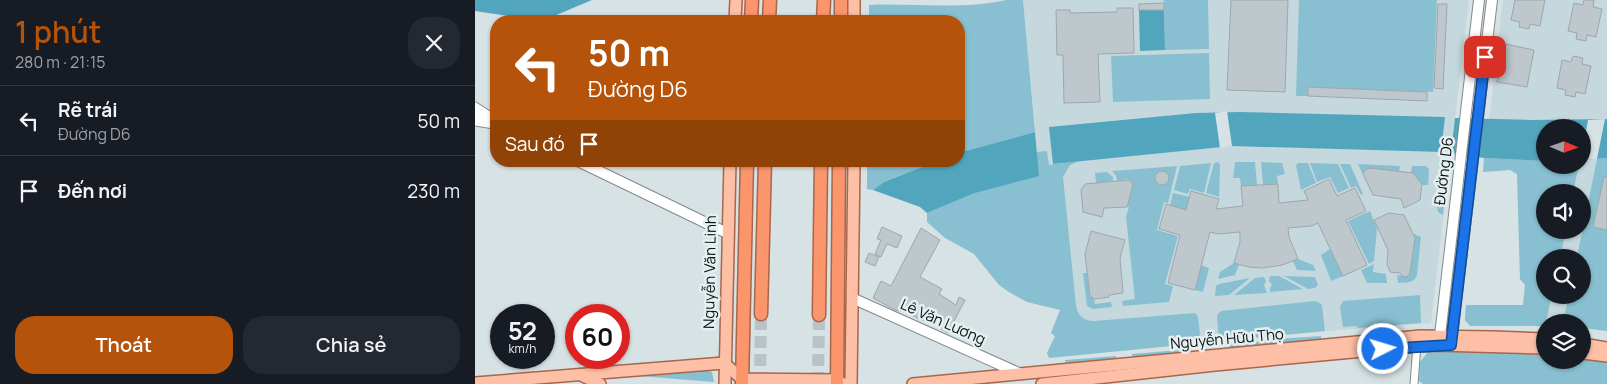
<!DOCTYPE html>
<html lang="vi">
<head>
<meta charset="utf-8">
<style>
	:root { --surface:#171b24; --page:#242831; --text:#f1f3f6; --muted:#9ea1a6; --line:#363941; --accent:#b45309 }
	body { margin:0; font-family:Manrope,sans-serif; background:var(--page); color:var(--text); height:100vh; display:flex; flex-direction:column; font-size:19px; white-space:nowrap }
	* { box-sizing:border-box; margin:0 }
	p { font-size:16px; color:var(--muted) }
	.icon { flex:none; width:28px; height:28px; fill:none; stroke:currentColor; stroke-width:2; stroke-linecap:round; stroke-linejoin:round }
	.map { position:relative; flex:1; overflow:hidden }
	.side { display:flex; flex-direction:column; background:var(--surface); width:475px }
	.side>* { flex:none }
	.guide { position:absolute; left:15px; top:15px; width:475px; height:152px; border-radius:20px; box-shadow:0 1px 4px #0004; background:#b45309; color:#fff; overflow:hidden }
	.needle { width:32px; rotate:92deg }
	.fabs { position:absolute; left:1061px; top:119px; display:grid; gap:10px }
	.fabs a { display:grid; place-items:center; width:55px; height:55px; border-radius:50%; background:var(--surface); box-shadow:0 1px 4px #0004; font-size:25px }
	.speed { position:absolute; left:15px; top:304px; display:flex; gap:10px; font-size:25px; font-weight:700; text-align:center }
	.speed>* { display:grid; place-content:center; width:65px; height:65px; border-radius:50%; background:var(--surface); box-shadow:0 1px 4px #0004; line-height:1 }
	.speed small { font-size:12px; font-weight:400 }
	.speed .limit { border:8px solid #d22; background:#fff; color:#111 }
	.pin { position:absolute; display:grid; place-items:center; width:42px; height:42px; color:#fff; margin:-21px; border-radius:10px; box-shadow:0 2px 8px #0006 }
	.me { position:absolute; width:55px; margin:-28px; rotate:85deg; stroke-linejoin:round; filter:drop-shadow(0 0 4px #0008) }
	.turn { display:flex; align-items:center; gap:18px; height:105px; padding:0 15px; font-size:22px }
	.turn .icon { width:65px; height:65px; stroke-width:2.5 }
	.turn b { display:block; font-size:35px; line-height:42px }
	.then { display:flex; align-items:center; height:48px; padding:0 15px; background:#0003; gap:10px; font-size:19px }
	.round { display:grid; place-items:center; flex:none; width:52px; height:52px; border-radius:20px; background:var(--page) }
	.headline { display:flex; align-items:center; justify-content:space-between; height:85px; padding:0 15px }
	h1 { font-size:30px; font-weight:600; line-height:38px; color:var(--accent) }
	.primary-button { display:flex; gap:10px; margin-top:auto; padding:10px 15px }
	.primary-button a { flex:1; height:58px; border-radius:20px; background:var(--accent); color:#fff; font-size:20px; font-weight:600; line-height:58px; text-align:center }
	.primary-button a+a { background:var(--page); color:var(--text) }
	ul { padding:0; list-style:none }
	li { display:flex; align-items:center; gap:15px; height:70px; padding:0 15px; border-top:1px solid var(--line) }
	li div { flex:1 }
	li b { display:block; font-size:19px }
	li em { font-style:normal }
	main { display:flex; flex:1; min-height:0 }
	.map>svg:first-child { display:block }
	.built { fill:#c5d8de; fill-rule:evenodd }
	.green { fill:#88c0d1 }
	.water { fill:#51a6bd }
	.pier { fill:#d7e2e5 }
	.building { fill:#bec8cc; stroke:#9ca7aa }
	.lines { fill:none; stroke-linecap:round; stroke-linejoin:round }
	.highway-tunnel { stroke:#b9c2c5; stroke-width:12; stroke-dasharray:12 6; stroke-linecap:butt }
	.street-casing { stroke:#808a8d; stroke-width:9 }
	.secondary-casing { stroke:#808a8d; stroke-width:12 }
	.primary-casing { stroke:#a8664c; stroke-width:14 }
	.highway-casing { stroke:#a8664c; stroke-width:15 }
	.street { stroke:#fff; stroke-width:7 }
	.secondary { stroke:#fff; stroke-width:10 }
	.primary { stroke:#fdbfa6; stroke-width:11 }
	.highway { stroke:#fb956b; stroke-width:12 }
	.route-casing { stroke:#114b97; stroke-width:12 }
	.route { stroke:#1a73e8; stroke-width:9 }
	.labels { text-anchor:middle; stroke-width:5; stroke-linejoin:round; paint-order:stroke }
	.street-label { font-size:15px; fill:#0d1011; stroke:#e4eff2 }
</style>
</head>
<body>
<main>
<section class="side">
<div class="headline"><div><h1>1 phút</h1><p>280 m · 21:15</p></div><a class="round"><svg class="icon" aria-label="close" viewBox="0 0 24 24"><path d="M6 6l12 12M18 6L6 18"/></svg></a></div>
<ul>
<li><svg class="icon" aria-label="left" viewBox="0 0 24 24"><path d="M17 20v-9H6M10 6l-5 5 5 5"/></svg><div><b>Rẽ trái</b><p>Đường D6</p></div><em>50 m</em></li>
<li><svg class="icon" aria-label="arrive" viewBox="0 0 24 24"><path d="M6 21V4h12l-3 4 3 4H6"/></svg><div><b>Đến nơi</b></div><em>230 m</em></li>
</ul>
<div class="primary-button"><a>Thoát</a><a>Chia sẻ</a></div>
</section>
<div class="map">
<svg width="1132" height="384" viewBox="0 0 1132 384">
	<rect width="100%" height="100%" fill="#d7e2e5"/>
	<g class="built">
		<polygon points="548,0 994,0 956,323 853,331 574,358 572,353 580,336 576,333 585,310 562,152"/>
		<path d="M1028,0H1132V331L1108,328V322H1070V326H995L990,320L991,305H1048L1050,285L1045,279L1042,174L1035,170L1008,172ZM1070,128H1108V165H1070ZM1070,192H1108V230H1070ZM1070,258H1108V295H1070Z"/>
	</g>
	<g class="green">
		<path d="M531,0H548L560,132L484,153V21H394V5C439,3 487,10 531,0Z"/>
		<polygon points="689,0 733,0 734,49 690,50"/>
		<polygon points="824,0 962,0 958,92 833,87 833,96 821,96"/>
		<polygon points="734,53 735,99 638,102 636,56"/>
		<path d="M572,151L574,165L604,161L595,165L588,177L601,306C603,316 609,321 619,321L720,313L723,317L726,343L574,358L572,353L580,336L576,333L585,310L552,302L534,292L524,285L499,254L470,238L452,222V213L500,193L562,152Z"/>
		<polygon points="974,155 975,155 968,215 963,212 962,207 968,162 973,162"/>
		<polygon points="1009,158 1070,161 1070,165 1104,165 1098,192 1070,192 1070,230 1091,230 1085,257 1070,258 1070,295 1077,295 1070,326 995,326 990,320 991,305 1048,305 1050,285 1045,279 1042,174 1035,170 1008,172"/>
		<polygon points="1132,158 1132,331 1108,328 1108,322 1088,322 1094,295 1108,295 1108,258 1102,257 1122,159"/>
		<polygon points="392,161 462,161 409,182 398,190 392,189"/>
		<polygon points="743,162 745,165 744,197 731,193 739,163"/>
		<polygon points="760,162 780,162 782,185 766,186 765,178 758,178"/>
		<polygon points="786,162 807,163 810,174 802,176 803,184 788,185"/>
		<polygon points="736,163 729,193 715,189 713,194 699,190 705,166"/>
		<polygon points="823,163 833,163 841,183 826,190 821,165"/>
		<polygon points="835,163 863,164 874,188 863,193 855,177 842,182"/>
		<polygon points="865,164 875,164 888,194 886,195 881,186 876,188"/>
		<polygon points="883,164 925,166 924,172 891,169 889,171 889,177"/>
		<polygon points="702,166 693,203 689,202 682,230 703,236 690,284 698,286 694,302 648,306 647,301 660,299 651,217 654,207 652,207 658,183 653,179 642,181 641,176 637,171"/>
		<polygon points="937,166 951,166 954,169 953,185 947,185 938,173 936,173"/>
		<polygon points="632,172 638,177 638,181 621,183 620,173"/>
		<polygon points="698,193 715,197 711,210 695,205"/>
		<polygon points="895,211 902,229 899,261 894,264 873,221"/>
		<path d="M937,233L946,237L942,275C939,284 931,282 923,283L922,275L932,277L935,273L940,238Z"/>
		<polygon points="855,249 868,276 856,281 846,255"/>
		<polygon points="823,259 838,265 841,271 822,270 818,261"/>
		<polygon points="759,263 764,265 760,275 743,279 745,272"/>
		<polygon points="899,264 898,272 911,274 912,283 892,283 886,270"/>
		<polygon points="726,265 734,268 728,292 720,290"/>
		<polygon points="608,273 612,273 615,296 619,299 620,304 636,302 637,307 618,309 612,306"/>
		<polygon points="795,276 804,276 828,289 795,292 795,288 797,285 794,281"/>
		<polygon points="809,276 840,277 843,285 840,288 833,289"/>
		<polygon points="789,277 791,281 789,285 792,293 759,295 780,278"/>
		<polygon points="775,278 754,295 740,296 741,286 744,284"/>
		<polygon points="945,295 946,323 882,328 882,326 868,327 865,307 868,301"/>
		<polygon points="840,301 845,303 847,305 850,331 744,341 742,315 746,311"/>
		<polygon points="846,336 846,339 803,344 802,339"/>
		<polygon points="799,340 799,344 754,349 754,345"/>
		<polygon points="704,350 704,354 657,358 657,354"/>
		<polygon points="1015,351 1070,355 1070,360 1108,360 1108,358 1132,361 1132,384 948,384 944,381 945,362 953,352"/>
		<polygon points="641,356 642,360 591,364 590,360"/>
		<polygon points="231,370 237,372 239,382 164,376"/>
	</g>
	<g class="water">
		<polygon points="0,0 117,0 67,21 0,11"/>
		<polygon points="664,10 689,10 690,50 665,51"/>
		<polygon points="765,112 970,117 966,152 757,146 578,164 574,127 721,113"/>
		<polygon points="980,118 1057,120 1132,119 1132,158 1108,160 1108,128 1070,128 1070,161 1009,158 976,153"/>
		<polygon points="560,132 564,176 500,193 452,213 445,207 398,190 409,182 462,161 484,161 484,153 487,152"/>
	</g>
	<g class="pier">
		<polygon points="752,111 757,146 745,148 740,113"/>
		<polygon points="1130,119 1122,159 1108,160 1108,148 1113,120"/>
	</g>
	<g class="building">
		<polygon points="756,0 813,0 810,92 752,90"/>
		<polygon points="1040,0 1070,0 1065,26 1055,24 1054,29 1044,27 1045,22 1036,20"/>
		<polygon points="1109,0 1119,0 1118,7 1127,9 1121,37 1112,35 1111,41 1101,39 1102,33 1093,31 1099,3 1108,5"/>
		<polygon points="689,3 689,10 664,10 664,4"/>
		<polygon points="963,4 972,4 968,89 959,88"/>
		<polygon points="642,8 658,8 659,53 623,54 625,102 589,103 588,55 582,55 581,10 595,10 595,13 642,12"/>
		<polygon points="1030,44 1059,50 1052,87 1022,82"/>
		<polygon points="1098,56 1108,58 1107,64 1116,66 1110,94 1101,92 1100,97 1090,95 1091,90 1082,88 1087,60 1096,62"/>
		<polygon points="833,87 952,92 952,101 833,96"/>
		<polygon points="895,168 938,173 947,184 945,200 929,208 926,199 898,195 888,174 889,171"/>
		<circle cx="687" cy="178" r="7"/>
		<polygon points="1129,177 1132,177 1132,230 1118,227"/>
		<polygon points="854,179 862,196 880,188 891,211 871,220 892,265 868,276 843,223 836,226 813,228 814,237 823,259 807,265 788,268 774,267 759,263 765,242 765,232 743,234 735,232 720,290 693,283 705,235 684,229 691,204 711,210 716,191 744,199 741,209 768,206 766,186 803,184 804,203 833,200 829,191"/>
		<polygon points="655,180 658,185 652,207 629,208 627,217 608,212 606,190 610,184"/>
		<polygon points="914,213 929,215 940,238 935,273 932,277 927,276 925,273 915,272 912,264 913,250 899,220"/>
		<polygon points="407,227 427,236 422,248 412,244 406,257 400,254 406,240 402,239"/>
		<polygon points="446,228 465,240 445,277 467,289 464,294 481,305 484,297 490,300 473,333 466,329 469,323 453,313 448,321 431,312 420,310 398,298 406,281 416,286"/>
		<polygon points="616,231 650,240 645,258 648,293 634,295 634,297 619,299 615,296 610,254"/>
		<polygon points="394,253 404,257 400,266 390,262"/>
	</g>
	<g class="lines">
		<g class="highway-tunnel">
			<polyline points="285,384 286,314"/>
			<polyline points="343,384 344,315"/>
		</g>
		<g class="street-casing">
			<g id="street">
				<polyline points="0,106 17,117"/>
				<polyline points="0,122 19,125"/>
				<polyline points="939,384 942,344"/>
			</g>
		</g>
		<g class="secondary-casing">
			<g id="secondary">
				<polyline points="0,113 21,123"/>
				<polyline points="103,161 252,233"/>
				<polyline points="377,298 546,374"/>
				<polyline points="964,344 1004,0"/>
				<polyline points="976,344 1017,0"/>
			</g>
		</g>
		<g class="primary-casing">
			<g id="primary">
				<polyline points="379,0 379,21"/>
				<polyline points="260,21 261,0"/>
				<polyline points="1108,344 1132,348"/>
				<polyline points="1108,353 1132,356"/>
				<polyline points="106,375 125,384"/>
				<polyline points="0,383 249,363 267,379 362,380 368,384"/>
				<polyline points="250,384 255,161"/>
				<polyline points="376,384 379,161"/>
				<polyline points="438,384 945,336 1018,337 1070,339"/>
				<polyline points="567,384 740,365 942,346 963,345 1070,348"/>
			</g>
		</g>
		<g class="highway-casing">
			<g id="highway">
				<polyline points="276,21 277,0"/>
				<polyline points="294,21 295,0"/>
				<polyline points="348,21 349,0"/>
				<polyline points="366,21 366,0"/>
				<polyline points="286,314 290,161"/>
				<polyline points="344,315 346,161"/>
				<polyline points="267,384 272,161"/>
				<polyline points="362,384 364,161"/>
			</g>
		</g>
		<use href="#street" class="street"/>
		<use href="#secondary" class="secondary"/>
		<use href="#primary" class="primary"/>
		<use href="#highway" class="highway"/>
	</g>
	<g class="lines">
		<g class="route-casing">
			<polyline id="route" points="908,349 976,345 1010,57"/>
		</g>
		<use href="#route" class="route"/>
	</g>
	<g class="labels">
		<g class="street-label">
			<text transform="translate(969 171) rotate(-83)" y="5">Đường D6</text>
			<text transform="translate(235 272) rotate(-89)" y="5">Nguyễn Văn Linh</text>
			<text transform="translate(468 322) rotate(24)" y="5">Lê Văn Lương</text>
			<text transform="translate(752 339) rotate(-5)" y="5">Nguyễn Hữu Thọ</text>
		</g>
	</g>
</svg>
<div class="fabs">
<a><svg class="needle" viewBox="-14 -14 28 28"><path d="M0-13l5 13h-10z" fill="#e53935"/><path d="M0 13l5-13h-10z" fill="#9ea1a6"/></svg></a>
<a><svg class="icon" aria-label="sound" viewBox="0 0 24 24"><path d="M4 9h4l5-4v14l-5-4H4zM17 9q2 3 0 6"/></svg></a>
<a><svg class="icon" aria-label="search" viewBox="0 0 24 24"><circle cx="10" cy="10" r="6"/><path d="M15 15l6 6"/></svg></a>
<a><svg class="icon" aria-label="layers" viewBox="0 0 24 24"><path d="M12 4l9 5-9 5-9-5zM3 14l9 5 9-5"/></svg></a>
</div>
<div class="speed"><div>52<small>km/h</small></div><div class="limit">60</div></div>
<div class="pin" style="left:1010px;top:57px;background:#d93025"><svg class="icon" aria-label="arrive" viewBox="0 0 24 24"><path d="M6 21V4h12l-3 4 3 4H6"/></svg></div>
<svg class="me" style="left:908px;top:349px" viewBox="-20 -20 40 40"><circle r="17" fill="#1a73e8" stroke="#fff" stroke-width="3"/><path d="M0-11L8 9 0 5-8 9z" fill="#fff"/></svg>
<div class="guide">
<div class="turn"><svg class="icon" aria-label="left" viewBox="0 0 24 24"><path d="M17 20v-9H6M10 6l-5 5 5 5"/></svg><div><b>50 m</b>Đường D6</div></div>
<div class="then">Sau đó<svg class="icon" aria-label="arrive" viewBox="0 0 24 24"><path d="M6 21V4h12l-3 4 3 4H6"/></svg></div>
</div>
</div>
</main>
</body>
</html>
